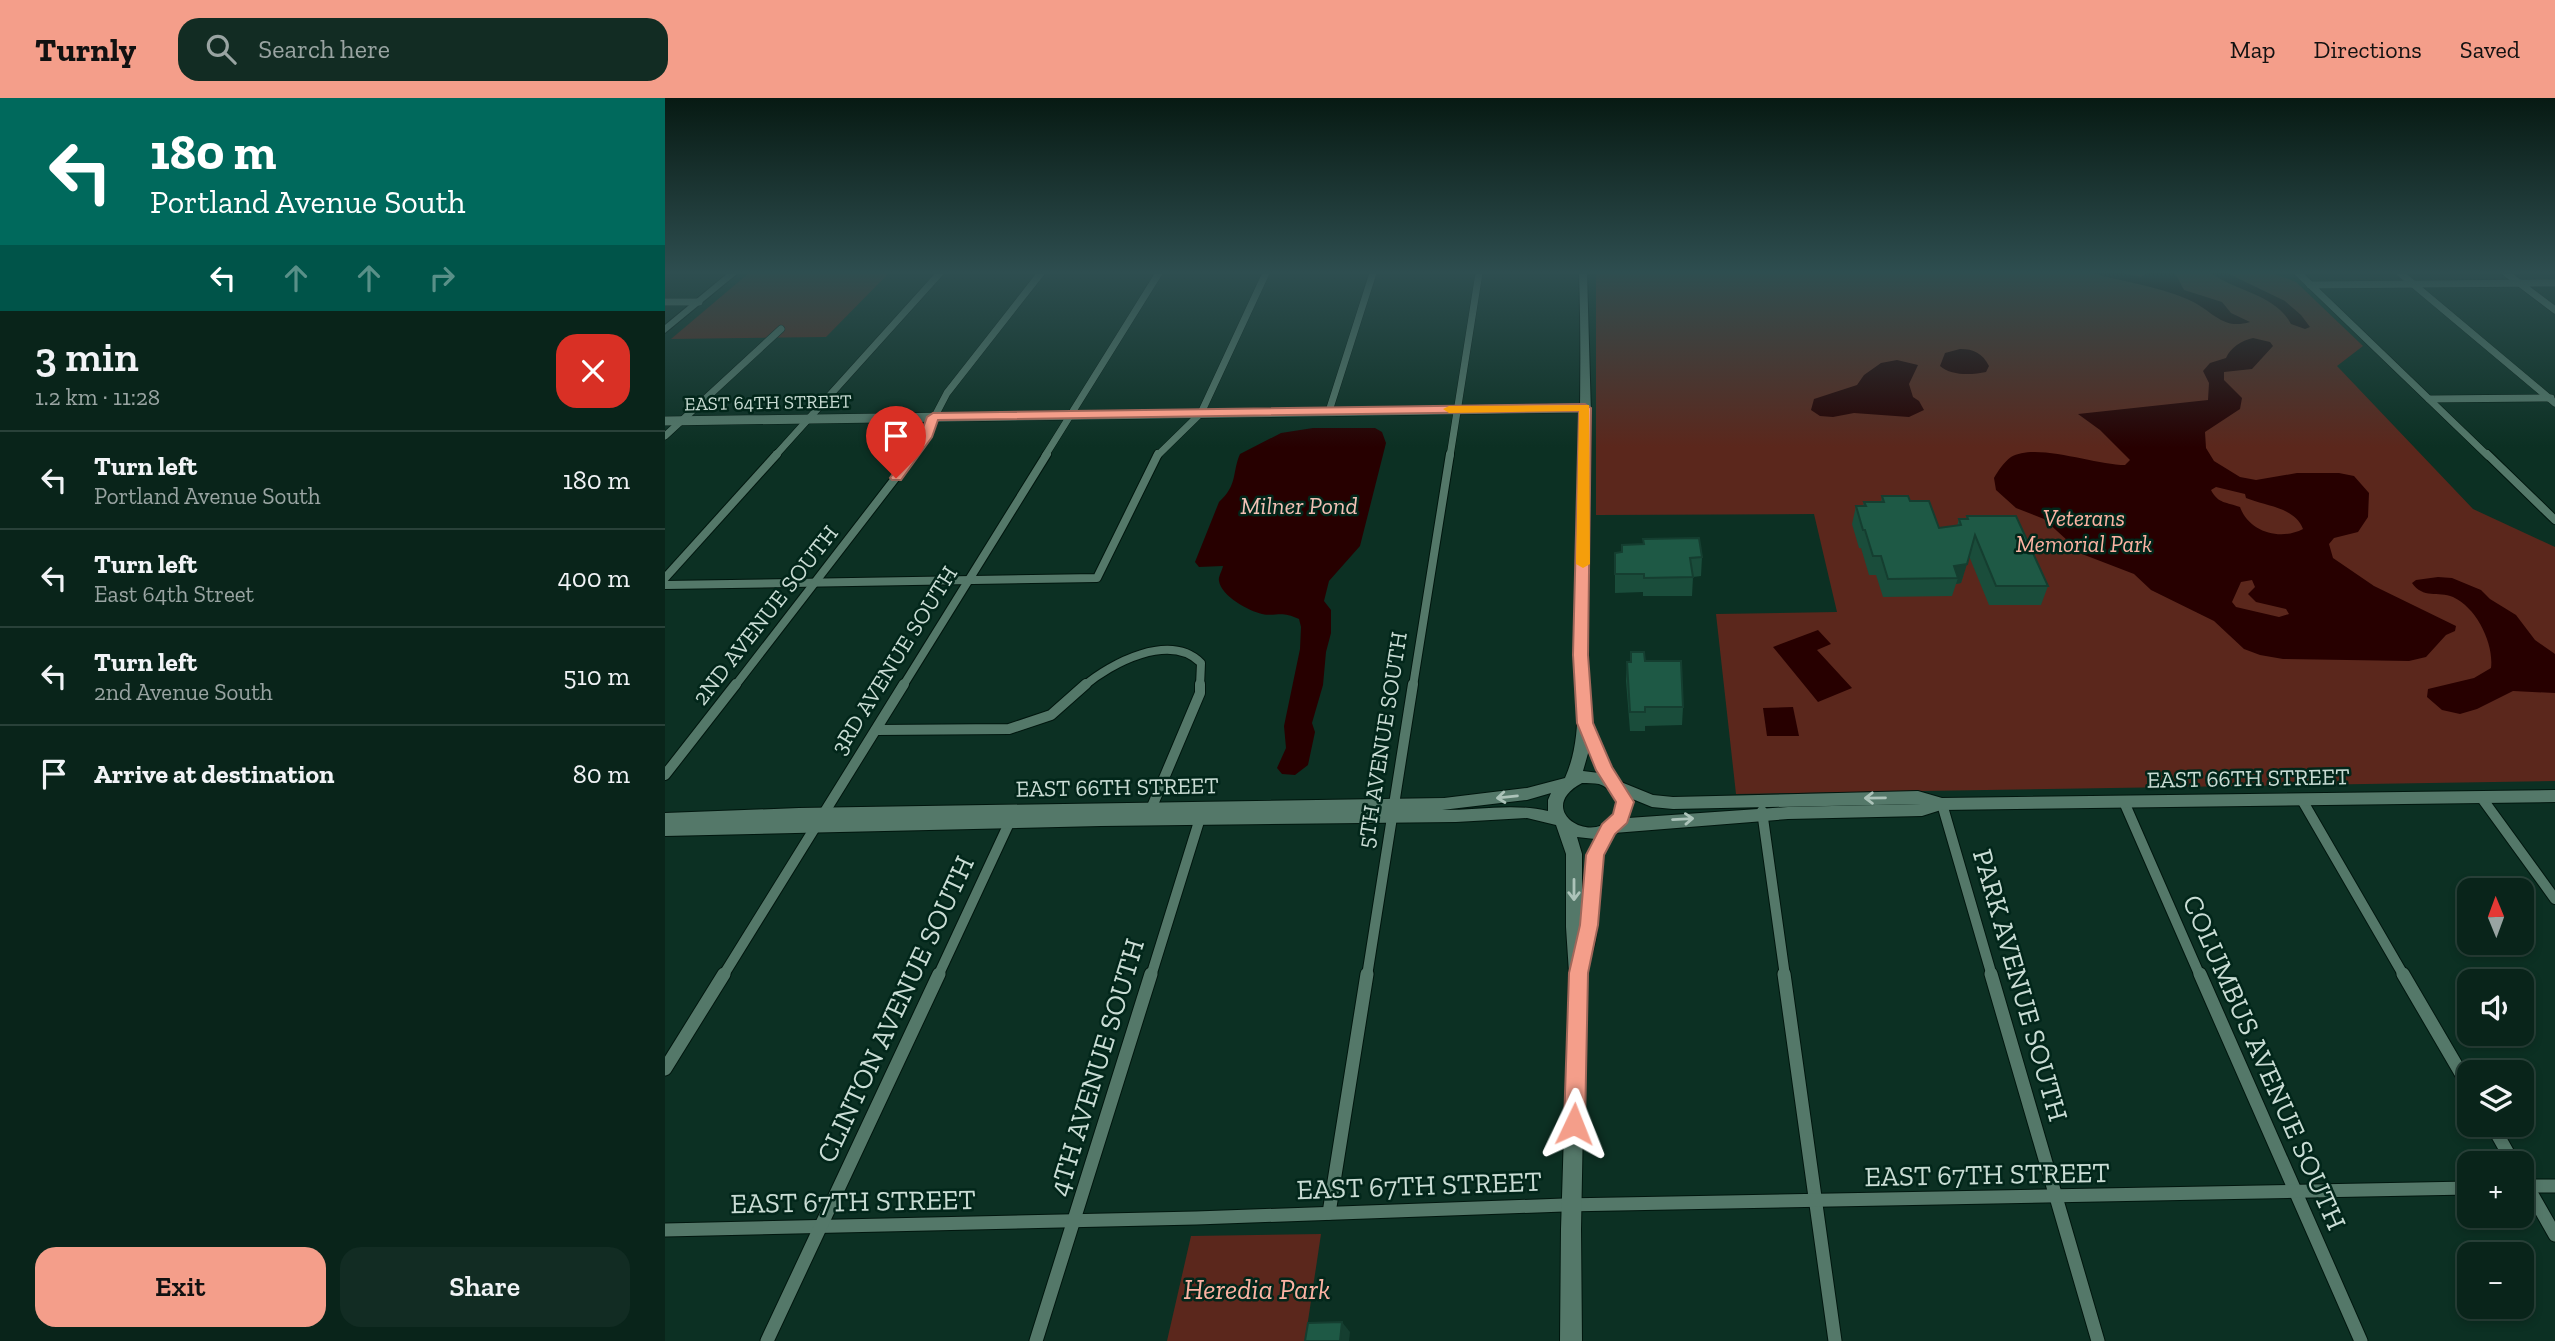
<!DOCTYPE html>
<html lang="en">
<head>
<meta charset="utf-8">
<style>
	:root { --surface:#09241a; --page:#122c23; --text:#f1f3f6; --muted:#99a4a2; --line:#294139; --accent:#f49e8a }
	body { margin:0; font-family:"Zilla Slab",serif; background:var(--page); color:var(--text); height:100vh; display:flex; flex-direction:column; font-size:26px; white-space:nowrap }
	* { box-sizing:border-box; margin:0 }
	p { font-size:23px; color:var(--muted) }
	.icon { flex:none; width:38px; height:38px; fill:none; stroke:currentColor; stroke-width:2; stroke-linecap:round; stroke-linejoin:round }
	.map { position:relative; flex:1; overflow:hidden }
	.panel { display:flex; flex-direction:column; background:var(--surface); width:665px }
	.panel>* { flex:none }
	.guide { background:#00695c; color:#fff; overflow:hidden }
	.needle { width:46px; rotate:359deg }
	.fabs { position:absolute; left:1792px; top:780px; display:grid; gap:14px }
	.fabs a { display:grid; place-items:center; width:77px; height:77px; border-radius:14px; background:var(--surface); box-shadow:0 4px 10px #0003,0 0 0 2px var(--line); font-size:35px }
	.pin { position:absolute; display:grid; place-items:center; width:60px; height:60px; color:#fff; margin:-72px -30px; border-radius:50% 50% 50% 0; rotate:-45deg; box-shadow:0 0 7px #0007 }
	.pin .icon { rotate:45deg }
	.me { position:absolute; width:77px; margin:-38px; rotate:2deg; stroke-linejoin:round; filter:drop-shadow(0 0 5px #0008) }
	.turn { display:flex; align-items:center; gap:24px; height:147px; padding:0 35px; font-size:32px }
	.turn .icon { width:91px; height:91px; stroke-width:2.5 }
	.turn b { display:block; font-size:49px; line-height:60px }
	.lanes { display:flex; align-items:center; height:66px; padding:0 35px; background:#0003; justify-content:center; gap:35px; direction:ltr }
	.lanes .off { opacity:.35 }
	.round { display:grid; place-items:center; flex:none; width:74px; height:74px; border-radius:21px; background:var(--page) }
	.head { display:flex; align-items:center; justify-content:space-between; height:119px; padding:0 35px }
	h1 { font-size:42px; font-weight:600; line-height:52px }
	.action { display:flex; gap:14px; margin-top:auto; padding:14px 35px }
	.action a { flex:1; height:80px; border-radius:21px; background:var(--accent); color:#111; font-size:28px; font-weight:600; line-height:80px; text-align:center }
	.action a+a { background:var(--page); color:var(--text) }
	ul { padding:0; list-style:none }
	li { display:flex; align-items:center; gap:21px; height:98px; padding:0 35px; border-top:2px solid var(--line) }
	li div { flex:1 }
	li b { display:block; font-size:26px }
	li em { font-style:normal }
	header { display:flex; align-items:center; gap:42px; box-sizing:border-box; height:98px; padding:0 35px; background:var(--accent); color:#111 }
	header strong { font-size:33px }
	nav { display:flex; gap:38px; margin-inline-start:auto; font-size:24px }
	.search { width:490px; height:63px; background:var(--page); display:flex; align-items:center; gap:18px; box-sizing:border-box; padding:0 24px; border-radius:21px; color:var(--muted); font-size:26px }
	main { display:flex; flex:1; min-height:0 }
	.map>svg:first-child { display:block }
	.green { fill:#5b271c }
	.water { fill:#270000; fill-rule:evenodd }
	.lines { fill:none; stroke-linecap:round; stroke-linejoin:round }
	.minor-far3-casing { stroke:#00160e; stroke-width:8 }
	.minor-far2-casing { stroke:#00160e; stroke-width:10 }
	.minor-far1-casing { stroke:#00160e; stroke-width:12 }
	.minor-casing { stroke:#00160e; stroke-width:15 }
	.tertiary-casing { stroke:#00160e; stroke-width:10 }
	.secondary-casing { stroke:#00160e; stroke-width:2 }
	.minor-far3 { stroke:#547869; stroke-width:7 }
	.minor-far2 { stroke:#547869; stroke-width:8 }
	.minor-far1 { stroke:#547869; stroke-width:10 }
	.minor { stroke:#547869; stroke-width:13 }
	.tertiary { stroke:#547869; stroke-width:9 }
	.secondary { fill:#547869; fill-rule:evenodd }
	.wall { fill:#1a4d3b }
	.shaded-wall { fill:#153e30 }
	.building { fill:#1e5945; stroke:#153e30; stroke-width:2 }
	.oneway { stroke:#acc3b9 }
	.route { fill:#f49e8a; stroke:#9f675a; stroke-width:2 }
	.slow { fill:#f59e0b }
	.labels { text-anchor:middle; stroke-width:5; stroke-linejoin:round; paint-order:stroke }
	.far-street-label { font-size:19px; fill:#c9dcd4; stroke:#02261a }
	.park-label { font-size:23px; font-style:italic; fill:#fcb3a3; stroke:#02261a }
	.street-label { font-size:23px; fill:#c9dcd4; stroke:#02261a }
	.water-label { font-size:24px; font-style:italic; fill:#f2c1b5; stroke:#02261a }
	.near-street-label { font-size:28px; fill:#c9dcd4; stroke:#02261a }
	.near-park-label { font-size:28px; font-style:italic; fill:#fcb3a3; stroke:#02261a }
</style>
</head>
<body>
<header>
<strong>Turnly</strong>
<div class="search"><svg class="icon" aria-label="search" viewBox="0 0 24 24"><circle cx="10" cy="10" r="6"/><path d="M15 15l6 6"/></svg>Search here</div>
<nav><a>Map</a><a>Directions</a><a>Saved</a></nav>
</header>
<main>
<section class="panel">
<div class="guide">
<div class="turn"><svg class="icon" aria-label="left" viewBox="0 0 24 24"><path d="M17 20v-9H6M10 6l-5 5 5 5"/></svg><div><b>180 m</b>Portland Avenue South</div></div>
<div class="lanes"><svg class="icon" aria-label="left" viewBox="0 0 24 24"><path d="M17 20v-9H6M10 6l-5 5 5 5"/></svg><svg class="icon off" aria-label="ahead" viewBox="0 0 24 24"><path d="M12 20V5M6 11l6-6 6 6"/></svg><svg class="icon off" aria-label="ahead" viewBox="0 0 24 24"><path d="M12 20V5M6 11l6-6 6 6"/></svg><svg class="icon off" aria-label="right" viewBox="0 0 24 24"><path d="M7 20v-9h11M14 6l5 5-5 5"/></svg></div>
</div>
<div class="head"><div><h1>3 min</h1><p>1.2 km · 11:28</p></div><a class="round" style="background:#d93025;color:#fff"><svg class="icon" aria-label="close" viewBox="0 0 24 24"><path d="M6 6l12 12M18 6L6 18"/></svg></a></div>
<ul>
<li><svg class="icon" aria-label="left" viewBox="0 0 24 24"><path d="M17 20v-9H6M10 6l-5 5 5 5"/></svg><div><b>Turn left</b><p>Portland Avenue South</p></div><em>180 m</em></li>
<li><svg class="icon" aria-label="left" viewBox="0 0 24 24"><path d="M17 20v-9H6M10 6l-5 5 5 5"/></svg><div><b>Turn left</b><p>East 64th Street</p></div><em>400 m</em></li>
<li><svg class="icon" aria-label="left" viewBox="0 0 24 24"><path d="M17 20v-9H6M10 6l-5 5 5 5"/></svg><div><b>Turn left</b><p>2nd Avenue South</p></div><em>510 m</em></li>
<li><svg class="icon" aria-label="arrive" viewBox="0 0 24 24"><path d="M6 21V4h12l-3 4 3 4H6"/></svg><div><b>Arrive at destination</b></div><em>80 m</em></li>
</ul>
<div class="action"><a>Exit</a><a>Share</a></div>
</section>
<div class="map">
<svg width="1890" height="1243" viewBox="0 0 1890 1243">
	<rect width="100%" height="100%" fill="#0c3023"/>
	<g class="green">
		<polygon points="84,175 224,175 161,239 6,241"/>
		<polygon points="931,175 1607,175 1631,184 1698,248 1672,268 1808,411 1890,449 1890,683 1071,696 1051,516 1172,514 1149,416 931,417"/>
		<polygon points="656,1136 640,1243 502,1243 526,1138"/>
	</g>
	<g class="water">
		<path d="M1427,175H1459L1476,179L1481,175H1510L1519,192L1557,204L1566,215L1585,224C1556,233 1547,211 1522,201C1492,188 1459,184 1427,175Z"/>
		<path d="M1546,175H1562L1620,203L1636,217L1645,229L1640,231L1626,226C1610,196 1572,194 1546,175Z"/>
		<path d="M1588,240L1605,244L1608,248L1587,271L1559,274V282L1577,300L1575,311L1540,334L1541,350L1549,363L1575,379L1591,382L1632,375H1674L1689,378L1704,395L1703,419L1693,434L1669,440L1664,446L1668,460L1709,488L1791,528L1790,533L1781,537L1761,559L1744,563L1618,561L1595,557L1579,551L1549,523L1486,492L1469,476L1417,456L1379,421L1351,410L1331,392L1329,380C1333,373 1339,364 1346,359C1371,344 1430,367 1460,367L1465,362L1435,332L1413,316L1543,302L1544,285L1538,273L1545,265L1561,260C1566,249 1576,243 1588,240ZM1551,389L1580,396L1581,400C1600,408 1630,409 1638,431C1615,443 1584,434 1575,409C1562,404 1553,406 1546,392ZM1587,482L1590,489L1583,496L1591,504L1621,511L1624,516L1614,519L1571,509L1567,504L1576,484Z"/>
		<path d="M1295,251C1309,251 1317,255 1324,268L1321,274C1307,277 1286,278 1275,268L1280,255Z"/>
		<polygon points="1232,262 1253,267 1244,286 1248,299 1254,303 1259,312 1244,319 1189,315 1168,319 1155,318 1146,312 1149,301 1192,287 1199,277 1216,265"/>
		<path d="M648,330H710L717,334L721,345L695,448L664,483L659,503L666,512V535L661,554L658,587L647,625L650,634L643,667L630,677L617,676L612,670L621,650L619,628L635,551L636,529L634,521C615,512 612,519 597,516C584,513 556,498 554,483C553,479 557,473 558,468L534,469L530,464L554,404C573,387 567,374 575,356L616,335Z"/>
		<path d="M1773,479L1787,480L1816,492L1825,501L1851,517L1870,542L1890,556V595L1848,593L1812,611L1795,616L1777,612L1762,599L1763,591L1809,580L1826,570C1829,546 1812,510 1788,499C1773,493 1758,501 1747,485L1751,482Z"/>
		<polygon points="1153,532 1166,546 1152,552 1187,590 1153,604 1108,549"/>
		<polygon points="1128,609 1134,638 1102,638 1098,610"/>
	</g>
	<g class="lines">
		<g class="minor-far3-casing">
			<g id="minor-far3">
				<polyline points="1633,175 1823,358"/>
				<polyline points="1735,175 1890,305"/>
				<polyline points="1841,175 1890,212"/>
				<polyline points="1645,187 1890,185"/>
				<polyline points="0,204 34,204"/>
				<polyline points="1764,301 1886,300"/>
				<polyline points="664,313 708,175"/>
				<polyline points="0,338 116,231"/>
				<polyline points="110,358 275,175"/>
				<polyline points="249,358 282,295 376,175"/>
				<polyline points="380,358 494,175"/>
				<polyline points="492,358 536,315 601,175"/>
				<polyline points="785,358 814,175"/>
			</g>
		</g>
		<g class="minor-far2-casing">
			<g id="minor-far2">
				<polyline points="1822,356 1890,422"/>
				<polyline points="0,480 112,356"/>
				<polyline points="0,487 432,480 493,356"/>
				<polyline points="70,588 249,356"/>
				<polyline points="238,588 382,356"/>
				<path d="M419,588C446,565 505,534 536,565L535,588"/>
				<polyline points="748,588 785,356"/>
			</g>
		</g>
		<g class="minor-far1-casing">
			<g id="minor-far1">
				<polyline points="211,632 344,631 386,617 421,586"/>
				<polyline points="0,677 71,586"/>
				<polyline points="1816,699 1890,801"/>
				<polyline points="1637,702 1739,878"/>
				<polyline points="1459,704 1535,878"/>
				<polyline points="1277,706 1327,878"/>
				<polyline points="486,711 535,595 535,586"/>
				<polyline points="1097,713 1120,878"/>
				<polyline points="58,878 239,586"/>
				<polyline points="273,878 346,721"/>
				<polyline points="486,878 536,717"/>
				<polyline points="702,878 748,586"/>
			</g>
		</g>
		<g class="minor-casing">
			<g id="minor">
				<polyline points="1119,876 1170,1243"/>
				<polyline points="1326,876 1433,1243"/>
				<polyline points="1535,876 1696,1243"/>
				<polyline points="1738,876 1804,989"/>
				<polyline points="0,971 59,876"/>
				<polyline points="1827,1027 1849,1066"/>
				<polyline points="1857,1079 1890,1137"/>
				<polyline points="1859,1088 1890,1088"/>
				<polyline points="664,1115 702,876"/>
				<polyline points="0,1132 531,1120 899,1107 1804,1090"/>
				<polyline points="102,1243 274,876"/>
				<polyline points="371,1243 486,876"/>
			</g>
		</g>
		<g class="tertiary-casing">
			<polyline id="tertiary" points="0,323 920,310"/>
		</g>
		<g class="secondary-casing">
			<g id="secondary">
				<polygon points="63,175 73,175 0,235 0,227"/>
				<path d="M914,175H922L926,317L923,553L926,624L946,670L956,684L988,697L1008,699L1253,693L1277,700L1890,692V704L1276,712L1257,718L1123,721L949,735C945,743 939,751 938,760C933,784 937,850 921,866L916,1131L917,1243H895L896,1131L904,875L901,829V756L891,727L862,720L791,724L436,728L0,738V715L134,710L779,700L862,690L900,680C921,633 909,578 910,527C912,410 918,293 914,175ZM924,652L933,672L934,675L918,673ZM917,685C923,685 929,685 934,686C949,691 957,708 946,721C922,746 870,710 917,685ZM886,695L883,702V713C849,705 813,712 777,712L862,702ZM965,700L987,709L1008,711L1256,706L1123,709L963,720L966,707ZM912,739L930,741L922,757L917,811V756Z"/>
			</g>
		</g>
		<use href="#minor-far3" class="minor-far3"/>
		<use href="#minor-far2" class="minor-far2"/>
		<use href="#minor-far1" class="minor-far1"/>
		<use href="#minor" class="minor"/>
		<use href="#tertiary" class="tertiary"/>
		<use href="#secondary" class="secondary"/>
	</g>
	<g class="wall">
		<polygon points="1217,398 1245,403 1274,430 1292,428 1294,421 1301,421 1302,418 1383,488 1376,507 1324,507 1304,458 1296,485 1291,486 1287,498 1218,499 1211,477 1204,477 1196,450 1194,450 1187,426 1191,408 1198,408 1199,404 1216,404"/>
		<polygon points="978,441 1037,459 1036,478 1028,479 1027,498 978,498 978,494 950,495 950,455 957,454 978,446"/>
		<polygon points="980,563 1018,609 1017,627 980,628 980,633 965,633 961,583 962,564"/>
	</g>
	<g class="shaded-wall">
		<polygon points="1302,466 1296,485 1291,486 1293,480 1289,468"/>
		<polygon points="677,1224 685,1234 684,1243 675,1243"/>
	</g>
	<g class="building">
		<polygon points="1217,398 1243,398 1245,403 1264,403 1274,430 1296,427 1294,421 1303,421 1302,418 1351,418 1383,488 1331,488 1310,437 1302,466 1289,468 1293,480 1223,481 1216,458 1208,458 1200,432 1198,432 1191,408 1201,408 1199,404 1219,404"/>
		<polygon points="1034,440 1037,459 1025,460 1028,479 979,480 979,476 950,476 950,455 957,454 957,447 979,446 978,441"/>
		<polygon points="966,554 979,554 980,563 1016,563 1018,609 980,609 980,614 965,614 962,564 966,564"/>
		<polygon points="677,1224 675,1243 640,1243 643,1225"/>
	</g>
	<defs><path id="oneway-shaft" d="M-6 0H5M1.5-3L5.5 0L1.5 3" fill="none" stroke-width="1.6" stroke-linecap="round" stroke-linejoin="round" transform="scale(1.75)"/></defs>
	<g class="oneway">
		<use href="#oneway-shaft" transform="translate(842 699) rotate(174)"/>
		<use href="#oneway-shaft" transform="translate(1210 700) rotate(179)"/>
		<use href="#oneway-shaft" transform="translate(1018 721) rotate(-3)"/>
		<use href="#oneway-shaft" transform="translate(909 792) rotate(90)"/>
	</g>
	<linearGradient id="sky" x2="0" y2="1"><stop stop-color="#071a13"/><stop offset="0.5" stop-color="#2e4e50"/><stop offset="1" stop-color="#2e4e50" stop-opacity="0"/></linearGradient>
	<rect width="1890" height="349" fill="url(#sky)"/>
	<polygon class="route" points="920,306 926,310 923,557 928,625 947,669 969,704 962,725 950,736 939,757 933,827 923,875 920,1026 917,1034 909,1037 902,1034 899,1026 904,875 915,827 921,757 937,726 948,716 951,704 931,672 912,625 908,557 914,313 273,322 267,339 236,382 227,382 225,380 255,338 262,319 268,315"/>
	<polygon class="slow" points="924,307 925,466 918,470 911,466 914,313 784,315 778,311 784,308"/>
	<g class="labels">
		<g class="far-street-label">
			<text transform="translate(103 304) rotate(-1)" y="7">EAST 64TH STREET</text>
		</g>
		<g class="park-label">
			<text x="1419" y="428">Veterans<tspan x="1419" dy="26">Memorial Park</tspan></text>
		</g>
		<g class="street-label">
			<text transform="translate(100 517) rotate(-52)" y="8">2ND AVENUE SOUTH</text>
			<text transform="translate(229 562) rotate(-58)" y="8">3RD AVENUE SOUTH</text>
			<text transform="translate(717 642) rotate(-81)" y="8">5TH AVENUE SOUTH</text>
			<text transform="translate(1583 680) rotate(-1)" y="8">EAST 66TH STREET</text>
			<text transform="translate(452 689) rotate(-1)" y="8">EAST 66TH STREET</text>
		</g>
		<g class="water-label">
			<text x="634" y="416">Milner Pond</text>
		</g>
		<g class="near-street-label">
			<text transform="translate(1356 887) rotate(74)" y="10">PARK AVENUE SOUTH</text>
			<text transform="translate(230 911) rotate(-65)" y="10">CLINTON AVENUE SOUTH</text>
			<text transform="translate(1600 964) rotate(66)" y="10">COLUMBUS AVENUE SOUTH</text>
			<text transform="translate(431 969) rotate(-73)" y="10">4TH AVENUE SOUTH</text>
			<text transform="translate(1322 1076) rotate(-1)" y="10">EAST 67TH STREET</text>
			<text transform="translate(754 1087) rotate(-2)" y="10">EAST 67TH STREET</text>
			<text transform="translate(188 1103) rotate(-1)" y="10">EAST 67TH STREET</text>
		</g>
		<g class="near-park-label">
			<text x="592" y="1201">Heredia Park</text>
		</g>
	</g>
</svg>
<div class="fabs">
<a><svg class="needle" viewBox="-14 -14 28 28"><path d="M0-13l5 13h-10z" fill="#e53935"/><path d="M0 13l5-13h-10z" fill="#99a4a2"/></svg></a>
<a><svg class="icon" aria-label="sound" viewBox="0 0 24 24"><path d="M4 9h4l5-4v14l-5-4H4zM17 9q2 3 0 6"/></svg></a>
<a><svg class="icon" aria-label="layers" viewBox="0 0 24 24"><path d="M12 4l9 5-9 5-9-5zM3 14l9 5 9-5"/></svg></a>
<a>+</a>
<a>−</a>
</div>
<div class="pin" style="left:231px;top:380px;background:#d93025"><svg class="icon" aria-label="arrive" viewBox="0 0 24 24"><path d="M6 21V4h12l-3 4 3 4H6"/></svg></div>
<svg class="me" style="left:909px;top:1026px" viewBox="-20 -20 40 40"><path d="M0-17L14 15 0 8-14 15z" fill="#f49e8a" stroke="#fff" stroke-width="4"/></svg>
</div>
</main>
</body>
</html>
